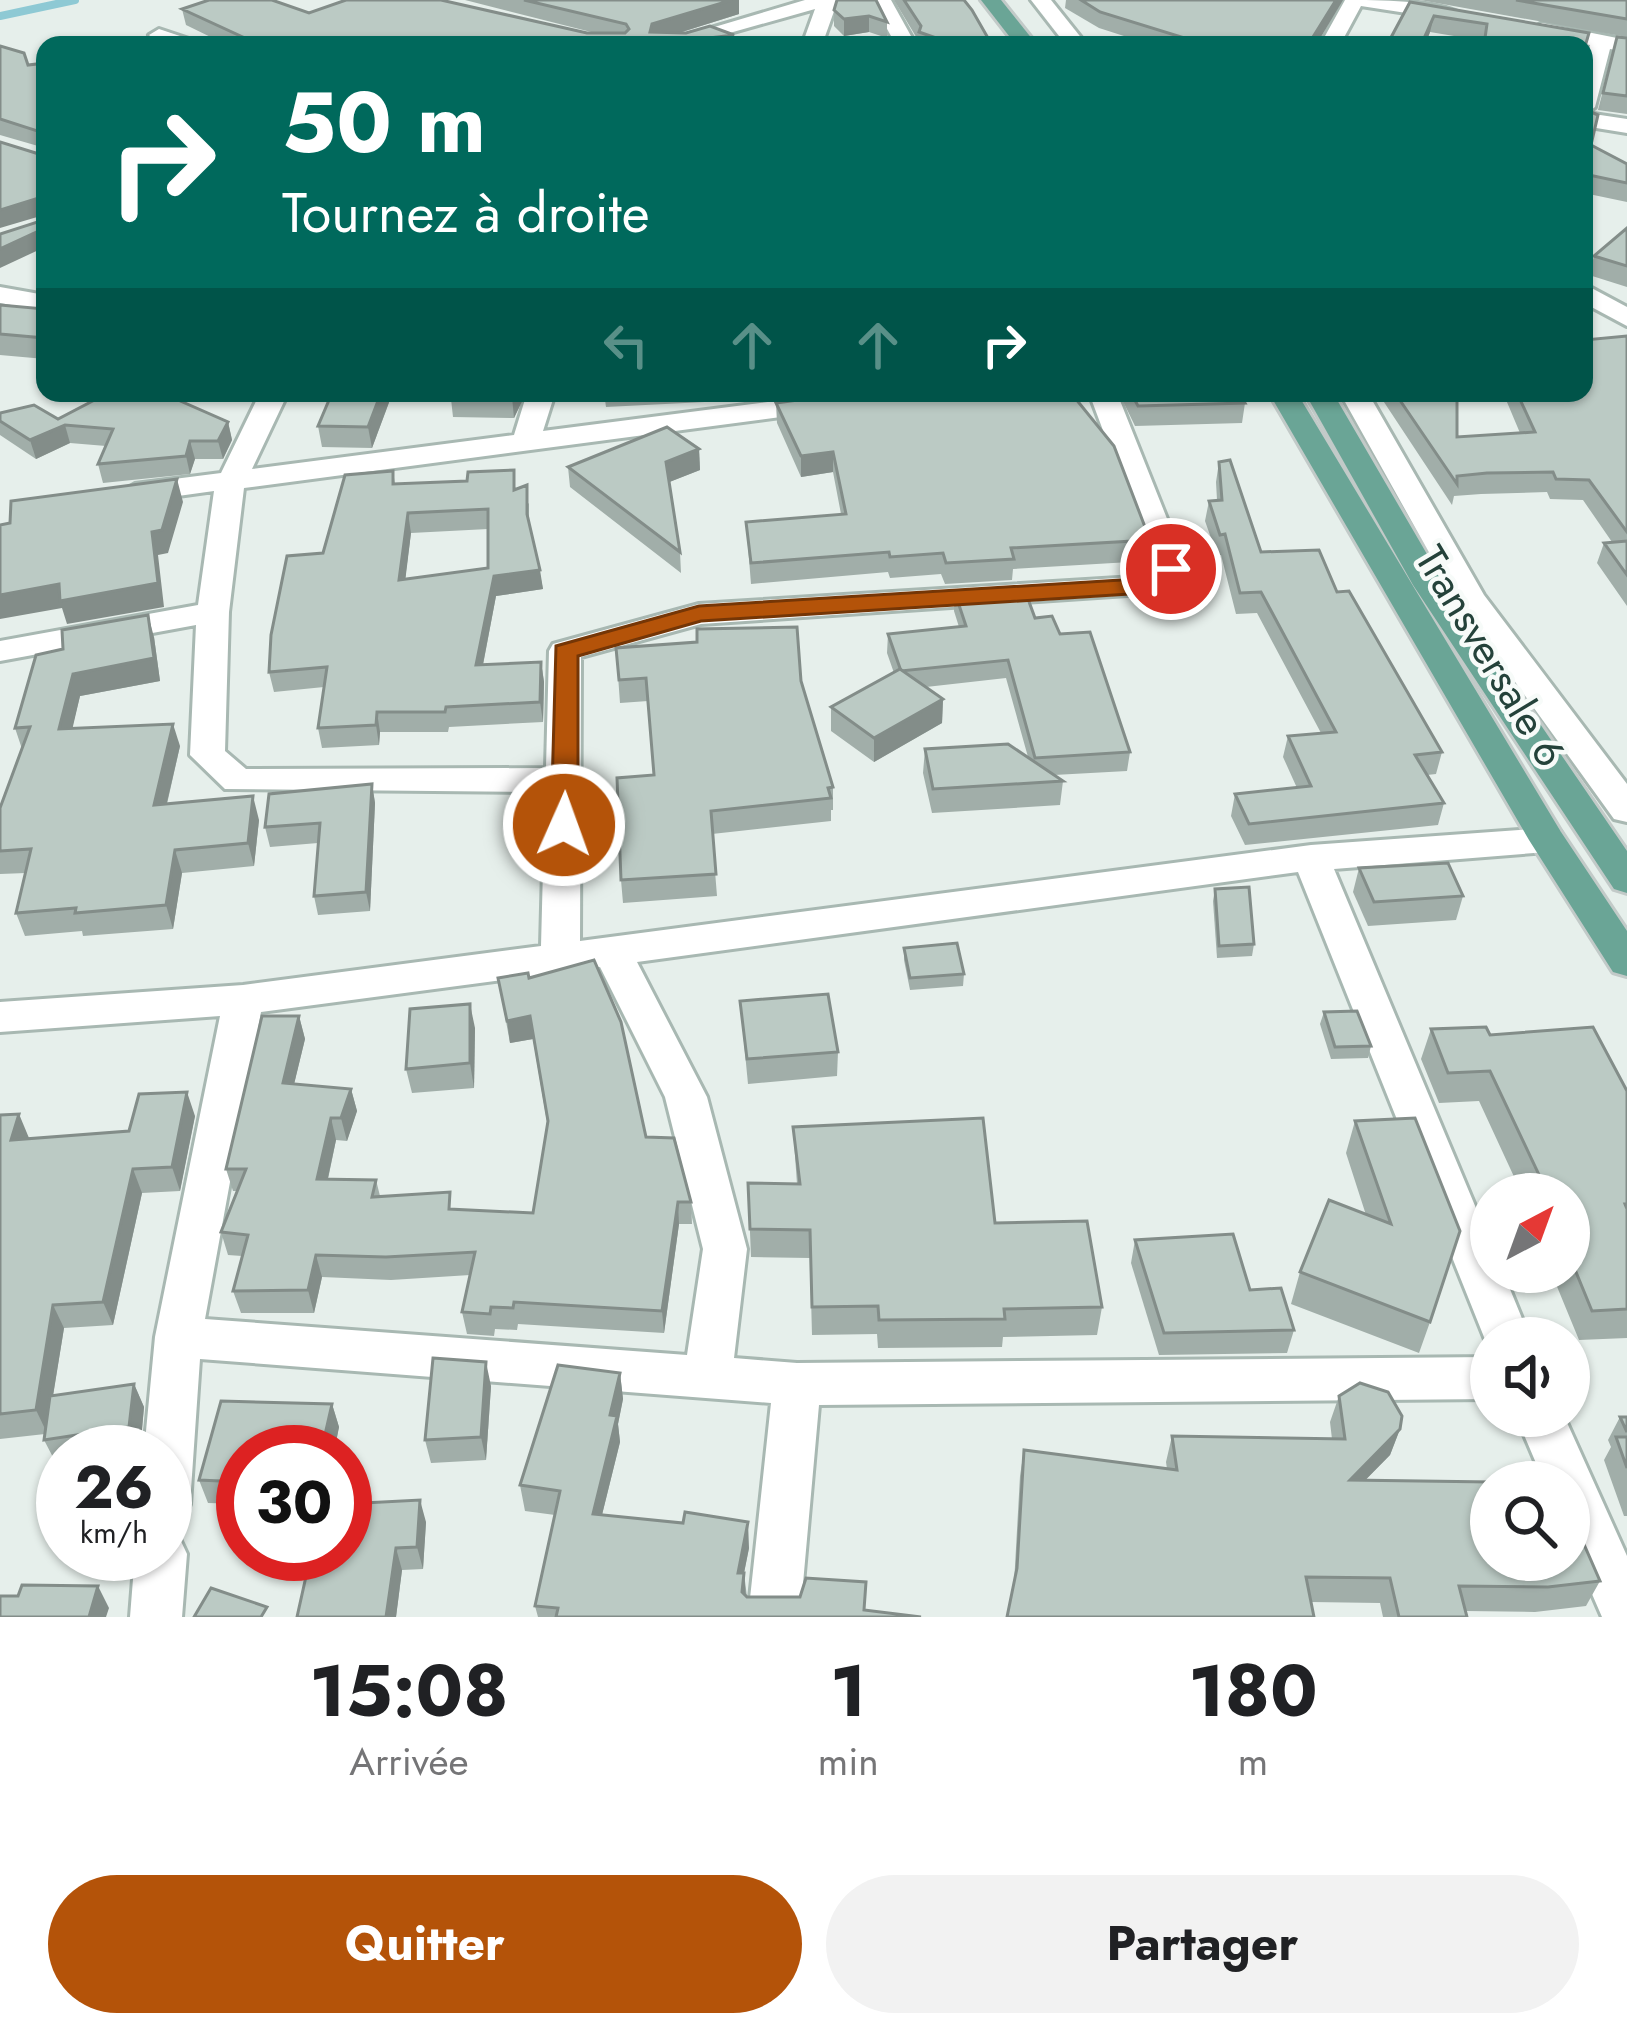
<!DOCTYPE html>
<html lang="fr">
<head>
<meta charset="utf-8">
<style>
	:root { --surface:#fff; --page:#f2f2f2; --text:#202124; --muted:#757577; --accent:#b45309 }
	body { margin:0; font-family:Jost,sans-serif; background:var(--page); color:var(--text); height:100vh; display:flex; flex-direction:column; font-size:45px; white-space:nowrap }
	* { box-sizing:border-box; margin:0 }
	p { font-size:39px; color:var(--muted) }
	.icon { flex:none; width:66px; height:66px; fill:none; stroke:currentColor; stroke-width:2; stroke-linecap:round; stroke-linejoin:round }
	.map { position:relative; height:1617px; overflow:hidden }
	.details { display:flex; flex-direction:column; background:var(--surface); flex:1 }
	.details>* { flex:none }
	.guide { position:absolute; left:36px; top:36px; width:1557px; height:366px; border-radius:24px; box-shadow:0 3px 9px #0004; background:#00695c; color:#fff; overflow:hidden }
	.needle { width:78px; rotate:41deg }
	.buttons { position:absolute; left:1470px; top:1173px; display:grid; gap:24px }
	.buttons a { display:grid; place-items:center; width:120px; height:120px; border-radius:50%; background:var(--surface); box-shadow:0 3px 9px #0004; font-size:60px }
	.speed { position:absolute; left:36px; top:1425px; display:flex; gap:24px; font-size:60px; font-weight:700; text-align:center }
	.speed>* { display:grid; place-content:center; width:156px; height:156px; border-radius:50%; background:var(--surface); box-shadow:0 3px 9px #0004; line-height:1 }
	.speed small { font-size:30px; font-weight:400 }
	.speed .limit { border:18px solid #d22; background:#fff; color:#111 }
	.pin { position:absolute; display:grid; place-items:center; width:102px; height:102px; color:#fff; margin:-51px; border:6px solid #fff; border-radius:50%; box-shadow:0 3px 12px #0007 }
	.me { position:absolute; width:132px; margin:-66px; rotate:2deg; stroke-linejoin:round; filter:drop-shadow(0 0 9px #0008) }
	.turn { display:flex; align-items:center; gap:42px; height:252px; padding:0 48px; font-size:54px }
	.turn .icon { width:156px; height:156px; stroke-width:2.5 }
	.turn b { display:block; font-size:84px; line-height:102px }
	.lanes { display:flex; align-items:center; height:114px; padding:0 48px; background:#0003; justify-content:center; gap:60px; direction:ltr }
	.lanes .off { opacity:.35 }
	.eta { display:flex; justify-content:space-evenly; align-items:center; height:204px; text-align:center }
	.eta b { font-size:72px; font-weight:700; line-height:84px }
	.primary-button { display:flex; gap:24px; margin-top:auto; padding:24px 48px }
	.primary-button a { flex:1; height:138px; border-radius:72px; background:var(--accent); color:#fff; font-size:48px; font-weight:700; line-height:138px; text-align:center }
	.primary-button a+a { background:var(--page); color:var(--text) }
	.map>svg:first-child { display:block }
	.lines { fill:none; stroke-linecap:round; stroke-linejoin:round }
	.stream { stroke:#8ec9d4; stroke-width:8 }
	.minor-casing { stroke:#a8b8b2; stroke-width:6 }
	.major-casing { stroke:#c2cac8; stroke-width:6 }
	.minor { fill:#fff; fill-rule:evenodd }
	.major { fill:#6aa596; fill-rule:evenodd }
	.wall { fill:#a1aea9; fill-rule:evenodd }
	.shaded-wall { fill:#838d89 }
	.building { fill:#bbcac4; stroke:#838d89; stroke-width:3; fill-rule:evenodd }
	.route { fill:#b45309; stroke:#753606; stroke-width:3 }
	.labels { text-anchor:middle; stroke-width:9; stroke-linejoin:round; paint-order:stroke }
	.street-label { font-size:42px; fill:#24423a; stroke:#f7fbf9 }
</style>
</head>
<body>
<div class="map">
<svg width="1627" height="1617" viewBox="0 0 1627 1617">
	<rect width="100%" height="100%" fill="#e6efeb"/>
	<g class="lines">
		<polyline class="stream" points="0,16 75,0"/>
		<g class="minor-casing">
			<g id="minor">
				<polygon points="805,0 838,0 822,45 802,45 815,9 687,45 654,45"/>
				<polygon points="871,0 891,0 916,45 896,45"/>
				<polygon points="1031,0 1051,0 1087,45 1066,45"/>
				<path d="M1345,0C1379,0 1434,0 1462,14L1452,20L1361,6L1340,45H1320Z"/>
				<polygon points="1542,23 1627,40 1627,52 1610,49 1595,107 1587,113 1627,119 1627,133 1584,126 1584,67 1590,45 1535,33 1532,29"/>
				<path d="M159,29L195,41L198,45C181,45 162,48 149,35Z"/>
				<polygon points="1584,284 1627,307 1627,326 1584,303"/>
				<polygon points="0,287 45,295 45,311 0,303"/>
				<path d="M260,393H288L252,469L514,435L527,393H555L543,431L837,393H915L901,401L244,488L229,612L225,751L246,769L546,768L549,651L553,644L699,604L1151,576L1155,569L1089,393H1117L1187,569L1172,592L701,624L581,657L580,941L1311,845L1547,828L1560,831L1565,840L1560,849L1547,852L1334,869L1491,1244V1272H1503L1530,1338H1491L1490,1352L1298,872L637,962L707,1097L747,1249L734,1358L797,1363L1491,1357V1399L819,1405L800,1617H748L771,1403L200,1359L190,1504L183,1521L165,1527V1452H144L155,1337L220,1016L0,1032V1002L243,985L541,946L545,792L225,789L190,755L196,625L0,661V641L198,605L214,491L135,502L120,493L135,484L221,473ZM600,967L665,1097L703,1249L687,1355L205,1319L261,1012Z"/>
				<polygon points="1340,393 1368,393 1484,595 1627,784 1627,822 1614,819 1454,597"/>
				<polygon points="1516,1416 1564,1416 1627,1556 1627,1617 1602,1617 1569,1541 1569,1482 1544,1482"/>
				<polygon points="165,1531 179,1537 187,1554 182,1617 130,1617 135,1554 165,1554"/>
			</g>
		</g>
		<g class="major-casing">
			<g id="major">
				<polygon points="981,0 1001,0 1037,45 1016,45"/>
				<polygon points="1269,393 1297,393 1561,832 1627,931 1627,976 1613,972 1529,840"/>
				<polygon points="1305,393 1333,393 1445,585 1627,851 1627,893 1614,889 1413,585"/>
			</g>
		</g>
		<use href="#minor" class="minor"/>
		<use href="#major" class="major"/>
	</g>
	<g class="wall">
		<polygon points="465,0 739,0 739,14 679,33 734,35 734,44 736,45 227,45 186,25 182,9 309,13 595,33"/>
		<polygon points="837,0 887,22 887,38 869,32 844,36 834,26 834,10"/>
		<polygon points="894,0 964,0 992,45 918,45 918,40"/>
		<polygon points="1066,0 1343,0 1316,45 1152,45 1099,28 1065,8"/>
		<polygon points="1420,0 1627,0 1627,37"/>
		<polygon points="1410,2 1589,33 1484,41 1430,32 1425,45 1374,45 1388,43"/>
		<polygon points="1617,37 1627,38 1627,114 1598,110"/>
		<polygon points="0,46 28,65 45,63 45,148 0,135"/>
		<polygon points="1584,70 1584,109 1591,145 1627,183 1627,202 1584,193"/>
		<polygon points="1627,228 1627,287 1589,275 1594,256"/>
		<polygon points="0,305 45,309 45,359 0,355"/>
		<path d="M1627,336V606L1597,563L1604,543L1612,542L1583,500L1550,499L1547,492L1481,494L1454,496L1452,505L1378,393H1584ZM1504,395L1520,433L1457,437V397Z"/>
		<polygon points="332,393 526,393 514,418 453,417 451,399 391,397 372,448 322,447 318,426"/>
		<polygon points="604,393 806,393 765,399 606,407"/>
		<polygon points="1119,393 1244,393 1243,399 1245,403 1242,423 1135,426"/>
		<polygon points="776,403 1150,540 1147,561 1013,569 1012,580 945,584 941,574 890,578 888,572 751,584 746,522 841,514 833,472 801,477 777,423"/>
		<polygon points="0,413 58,419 228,422 232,440 223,459 195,459 190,474 103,483 98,464 106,446 70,443 36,459 0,435"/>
		<polygon points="699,449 700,470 669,482 680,552 681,573 570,487 568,467"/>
		<polygon points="1219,462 1261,552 1337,592 1442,752 1436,774 1427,775 1444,803 1438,825 1245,845 1231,816 1235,794 1297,788 1283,757 1288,736 1321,733 1257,613 1236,614 1221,555 1217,555 1205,521 1209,501 1217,500 1216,482"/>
		<path d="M393,471L395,484L517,489L529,504V522L543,589L496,596L483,665L541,662L544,682L543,722L449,727L448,732H380L379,745L322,748L318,728L324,687L274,692L269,672L323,553ZM488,529V568L405,579L411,533Z"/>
		<polygon points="955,593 1035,618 1060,634 1130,752 1127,771 1054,775 1063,781 1060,805 932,813 923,773 925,749 1028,757 1006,678 926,687 943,699 942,723 874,762 831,731 831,707 894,673 887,653 888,634 959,627 954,611"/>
		<polygon points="154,637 160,681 80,696 72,728 180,746 167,804 259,820 254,866 182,873 173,929 83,936 82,931 25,936 16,913 26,873 0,874 0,808 22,749 15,728"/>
		<polygon points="616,648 801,681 833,787 833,810 831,810 831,821 712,834 717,896 623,903 621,880 654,775 648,701 620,703"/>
		<polygon points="372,784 375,803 370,911 318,915 314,896 318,843 270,847 265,827"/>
		<polygon points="1359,868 1463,896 1456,920 1368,926 1353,892"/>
		<polygon points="1215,889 1254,944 1252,956 1217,958 1213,901"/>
		<polygon points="904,948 964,974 963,986 910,990 904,960"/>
		<polygon points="498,978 529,978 646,1137 691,1202 692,1224 679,1224 664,1333 518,1324 517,1330 495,1329 494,1336 467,1334 462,1312 470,1275 391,1280 322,1277 314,1313 241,1313 233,1291 242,1256 228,1255 221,1232 237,1191 233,1191 226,1169 299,1016 305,1039 294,1084 351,1089 357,1111 347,1141 336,1140 328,1179 376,1180 380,1196 454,1209 533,1213 547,1122 533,1039 510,1043"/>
		<polygon points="740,1001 838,1052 837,1076 748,1084"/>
		<polygon points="1324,1012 1371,1046 1368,1058 1331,1059 1320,1024"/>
		<polygon points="475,1028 474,1088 412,1093 406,1069"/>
		<polygon points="1431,1029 1490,1035 1627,1091 1627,1338 1579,1340 1551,1272 1569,1272 1569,1194 1522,1194 1479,1101 1439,1103 1421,1059"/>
		<polygon points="0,1115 29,1139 129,1131 195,1116 180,1191 142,1193 113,1325 64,1328 53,1395 134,1384 144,1407 140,1451 63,1452 63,1462 56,1463 44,1440 45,1434 0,1439"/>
		<polygon points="1355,1121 1430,1322 1419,1353 1291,1304 1300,1272 1366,1215 1346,1153"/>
		<polygon points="793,1127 995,1223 1102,1307 1097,1335 1003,1337 1002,1347 878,1348 877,1334 812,1335 810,1258 751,1257 748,1183 797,1184"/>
		<polygon points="1135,1240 1250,1290 1294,1330 1287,1353 1159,1355 1131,1263"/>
		<polygon points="620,1373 623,1399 618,1424 620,1442 602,1515 749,1548 744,1573 747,1597 921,1617 538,1617 535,1606 555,1515 525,1511 520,1485"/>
		<polygon points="491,1386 486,1460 431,1463 425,1440"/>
		<polygon points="1339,1396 1400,1429 1390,1455 1365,1480 1600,1581 1586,1606 1535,1612 1466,1611 1467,1617 1383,1617 1380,1603 1311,1602 1014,1584 1020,1476 1024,1450 1167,1469 1166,1462 1172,1436 1332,1439 1330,1422"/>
		<polygon points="221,1401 332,1404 339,1427 334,1452 243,1452 243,1504 208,1503 199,1480"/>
		<polygon points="1620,1417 1627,1417 1627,1516 1624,1516 1604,1460 1611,1447 1608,1440"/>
		<polygon points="426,1522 423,1569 402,1570 396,1617 297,1617"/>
	</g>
	<g class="shaded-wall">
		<polygon points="732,0 739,0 739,14 653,41 650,32 652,24"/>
		<polygon points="1336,0 1343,0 1316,45 1308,45"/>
		<polygon points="869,16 869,32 844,36 844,19"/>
		<polygon points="1434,16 1430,32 1425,45 1421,45"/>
		<polygon points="734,35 734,45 709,38"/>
		<polygon points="39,198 44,215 0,228 0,210"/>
		<polygon points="45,228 45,247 0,268 0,249"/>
		<polygon points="381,393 391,393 391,397 372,448 368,427"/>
		<polygon points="514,393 526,393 514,418 512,397"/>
		<polygon points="765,393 806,393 765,399"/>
		<polygon points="228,422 232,440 223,459 218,441"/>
		<polygon points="65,425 70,443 36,459 30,440"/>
		<polygon points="190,441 195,459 190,474 186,456"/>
		<polygon points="699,449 700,470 667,483 666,462"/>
		<polygon points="833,452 833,472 801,477 801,456"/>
		<polygon points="177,479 183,502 168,553 158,555 164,607 67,624 62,608 0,619 0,595 152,532"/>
		<polygon points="408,513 411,533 403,599 399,580"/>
		<polygon points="540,570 543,589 496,596 479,685 476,665 494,576"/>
		<polygon points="148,615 154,637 160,681 80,696 67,752 59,729 73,674"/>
		<polygon points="541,662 544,682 543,722 540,702"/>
		<polygon points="943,699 942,723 874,762 874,738"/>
		<polygon points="377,712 380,732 379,745 376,725"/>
		<polygon points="173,724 180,746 161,828 154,805"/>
		<polygon points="372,784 375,803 370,911 366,892"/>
		<polygon points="253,796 259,820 254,866 248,843"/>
		<polygon points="175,850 182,873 173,929 166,905"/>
		<polygon points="470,1004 475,1028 474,1088 470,1063"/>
		<polygon points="299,1016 305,1039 289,1105 283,1083"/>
		<polygon points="530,1016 533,1039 510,1043 507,1021"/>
		<polygon points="351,1089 357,1111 347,1141 341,1118"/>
		<polygon points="187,1092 195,1116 180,1191 172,1167"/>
		<polygon points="19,1114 29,1138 11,1140"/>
		<polygon points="331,1118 336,1140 323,1201 317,1179"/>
		<polygon points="133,1169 142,1193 113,1325 103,1302"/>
		<polygon points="678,1202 679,1224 664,1333 662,1311"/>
		<polygon points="316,1255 322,1277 314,1313 308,1290"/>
		<polygon points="53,1305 64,1328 47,1433 36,1410"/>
		<polygon points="486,1362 491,1386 486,1460 481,1437"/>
		<polygon points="620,1373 623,1399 618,1424 620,1442 596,1539 593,1514 610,1415"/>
		<polygon points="134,1384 144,1407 140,1451 129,1427"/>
		<polygon points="332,1404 339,1427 334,1452 321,1452"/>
		<polygon points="1400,1429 1390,1455 1340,1506 1350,1480"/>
		<polygon points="420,1500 426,1522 423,1569 417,1547"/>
		<polygon points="748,1522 749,1548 744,1573 746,1598 744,1617 738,1573"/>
		<polygon points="396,1548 402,1570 396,1617 386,1617"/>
		<polygon points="98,1586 109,1608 106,1617 89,1617"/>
	</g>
	<g class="building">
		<polygon points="209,0 272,0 309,13 346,0 441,0 587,33 625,33 629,29 626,24 524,0 732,0 652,24 650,32 686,33 710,26 734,35 709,38 736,45 289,45 283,42 274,45 260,45 182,9"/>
		<polygon points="837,0 876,0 887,22 869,16 844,19 834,10"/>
		<polygon points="904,0 964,0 972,10 992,45 956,45 919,32 921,26"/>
		<polygon points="1081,0 1336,0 1308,45 1207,45 1100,12"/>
		<polygon points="1516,0 1627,0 1627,19"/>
		<polygon points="1410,2 1589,33 1584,50 1584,45 1484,45 1487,24 1434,16 1421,45 1374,45 1376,41 1388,43"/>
		<polygon points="1617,37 1627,38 1627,96 1603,93"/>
		<polygon points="0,46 24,53 28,65 45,63 45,147 44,133 0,119"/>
		<polygon points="1584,70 1584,109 1598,115 1591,145 1627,164 1627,183 1584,174"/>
		<polygon points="0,142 39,154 45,150 45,228 0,249 0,234 44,220 45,202 39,198 0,210"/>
		<polygon points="1627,228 1627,266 1594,256"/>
		<polygon points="0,305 45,309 45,338 0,334"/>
		<polygon points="1627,336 1627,532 1589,480 1556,479 1553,472 1487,473 1457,476 1457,484 1395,393 1457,393 1457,437 1535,432 1517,393 1584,393 1584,340"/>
		<polygon points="108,393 162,393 228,422 218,441 190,441 186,456 98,464 113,429 65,425 30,440 0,421 0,413 34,405 58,419"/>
		<polygon points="332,393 381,393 368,427 318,426"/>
		<polygon points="452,393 514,393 512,397 450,396"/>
		<polygon points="849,393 1071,393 1114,446 1150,540 1011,548 1014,559 946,563 943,553 890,557 889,552 751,563 746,522 846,514 833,452 801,456 776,403"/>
		<polygon points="1131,393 1239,393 1245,403 1138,406"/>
		<polygon points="667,427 699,449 666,462 680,552 568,467"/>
		<polygon points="1230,460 1261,552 1319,550 1337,592 1349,591 1442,752 1415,755 1444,803 1249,824 1235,794 1311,786 1288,736 1336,732 1261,592 1240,593 1225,534 1220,535 1209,501 1222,500 1219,462"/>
		<path d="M514,470V490L527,485V514L540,570L494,576L476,665L541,662L540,702L446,707L445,712H377L376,725L318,728L327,667L269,672L271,635L287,556L323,553L345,475L393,471V484L467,481L468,472ZM488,509V568L399,580L408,513Z"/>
		<polygon points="177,479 162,530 152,532 158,583 60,601 59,584 0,595 0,525 10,523 11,501"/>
		<polygon points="1627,541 1627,575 1604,543"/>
		<polygon points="1024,588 1035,618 1052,616 1060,634 1090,632 1130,752 1035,758 1008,660 901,671 888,634 966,626 955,593"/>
		<polygon points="148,615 154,658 73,674 59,729 173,724 154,805 253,796 248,843 175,850 166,905 75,913 76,908 16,913 31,849 0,851 0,808 30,727 15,728 36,655 63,649 62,630"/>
		<polygon points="797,627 801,681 833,787 828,788 831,798 711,811 716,874 621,880 617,778 654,775 646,678 619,680 616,648 697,642 697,629"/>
		<polygon points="900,669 943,699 874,738 831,707"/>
		<polygon points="1008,744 1063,781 933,789 925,749"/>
		<polygon points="372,784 366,892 314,896 320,823 265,827 269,794"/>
		<polygon points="1448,863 1463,896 1374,902 1359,868"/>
		<polygon points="1249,887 1254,944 1219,946 1215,889"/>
		<polygon points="957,943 964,974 910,978 904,948"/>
		<polygon points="594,960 621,1022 646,1137 674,1138 691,1202 678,1202 662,1311 514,1302 513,1308 491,1307 490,1314 462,1312 475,1252 386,1257 316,1255 308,1290 233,1291 248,1235 221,1232 246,1169 226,1169 262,1016 299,1016 283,1083 351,1089 341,1118 331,1118 317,1179 376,1180 372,1197 450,1192 449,1209 533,1213 548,1121 530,1016 507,1021 498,978 528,973 529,978"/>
		<polygon points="828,994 838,1052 747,1059 740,1001"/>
		<polygon points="470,1004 470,1063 406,1069 410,1009"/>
		<polygon points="1357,1011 1371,1046 1335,1047 1324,1012"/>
		<polygon points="1486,1027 1490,1035 1593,1027 1627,1091 1627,1204 1625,1204 1627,1209 1627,1309 1592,1311 1569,1255 1569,1194 1548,1194 1490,1071 1448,1073 1431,1029"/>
		<polygon points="187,1092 172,1167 133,1169 103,1302 53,1305 36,1410 0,1414 0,1115 19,1114 11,1140 129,1131 139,1094"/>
		<polygon points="983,1118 995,1223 1087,1221 1102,1307 1004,1309 1005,1319 879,1320 878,1306 812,1307 810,1230 750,1229 748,1183 800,1184 793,1127"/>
		<polygon points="1415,1118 1460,1231 1430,1322 1300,1272 1329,1200 1391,1224 1355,1121"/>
		<polygon points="1233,1234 1250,1290 1281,1288 1294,1330 1164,1333 1135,1240"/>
		<polygon points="433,1358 486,1362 481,1437 425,1440"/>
		<polygon points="558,1365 620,1373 610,1415 617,1416 593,1514 683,1523 685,1512 748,1522 738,1573 744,1573 742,1592 747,1597 800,1597 806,1578 866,1582 864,1610 921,1617 556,1617 558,1608 535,1606 560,1491 520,1485"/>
		<polygon points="1360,1383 1388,1392 1402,1416 1400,1429 1350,1480 1491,1482 1491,1560 1569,1560 1569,1510 1600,1581 1548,1587 1459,1586 1467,1617 1399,1617 1390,1578 1306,1577 1314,1617 1007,1617 1017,1568 1024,1450 1177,1470 1172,1436 1345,1439 1339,1396"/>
		<polygon points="134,1384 129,1427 44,1440 50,1396"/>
		<polygon points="221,1401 332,1404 321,1452 243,1452 243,1482 199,1480"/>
		<polygon points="1620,1417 1627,1417 1627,1432"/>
		<polygon points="1616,1437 1627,1437 1627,1468"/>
		<polygon points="420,1500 417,1547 396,1548 386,1617 297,1617 311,1554 345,1554 345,1504"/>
		<polygon points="22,1585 98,1586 89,1617 0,1617 0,1596 18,1596"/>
		<polygon points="211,1588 267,1607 261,1617 194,1617"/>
	</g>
	<polygon class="route" points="1171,562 1183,569 1169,590 1161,592 701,621 578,656 578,825 564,834 551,825 556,646 699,606 1153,578 1163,564"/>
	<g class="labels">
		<g class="street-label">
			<text transform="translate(1491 656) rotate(59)" y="15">Transversale 6</text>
		</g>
	</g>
</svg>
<div class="buttons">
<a><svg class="needle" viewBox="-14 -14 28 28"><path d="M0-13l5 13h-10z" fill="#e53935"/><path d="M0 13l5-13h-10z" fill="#757577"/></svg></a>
<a><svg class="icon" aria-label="sound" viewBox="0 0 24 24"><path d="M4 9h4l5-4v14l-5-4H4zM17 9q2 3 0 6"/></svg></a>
<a><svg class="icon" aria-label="search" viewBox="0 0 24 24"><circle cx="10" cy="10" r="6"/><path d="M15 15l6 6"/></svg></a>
</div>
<div class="speed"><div>26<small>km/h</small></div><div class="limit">30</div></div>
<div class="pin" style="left:1171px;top:569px;background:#d93025"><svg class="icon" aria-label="arrive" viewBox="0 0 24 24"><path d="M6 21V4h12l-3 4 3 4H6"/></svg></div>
<svg class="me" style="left:564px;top:825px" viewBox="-20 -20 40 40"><circle r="17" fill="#b45309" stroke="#fff" stroke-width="3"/><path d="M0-11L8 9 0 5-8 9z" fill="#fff"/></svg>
<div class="guide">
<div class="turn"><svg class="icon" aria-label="right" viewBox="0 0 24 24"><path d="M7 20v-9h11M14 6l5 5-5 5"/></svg><div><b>50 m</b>Tournez à droite</div></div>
<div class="lanes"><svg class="icon off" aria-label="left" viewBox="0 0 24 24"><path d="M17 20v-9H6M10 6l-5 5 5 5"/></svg><svg class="icon off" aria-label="ahead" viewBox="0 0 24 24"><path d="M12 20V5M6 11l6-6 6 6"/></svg><svg class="icon off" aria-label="ahead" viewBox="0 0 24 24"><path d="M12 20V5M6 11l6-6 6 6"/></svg><svg class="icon" aria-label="right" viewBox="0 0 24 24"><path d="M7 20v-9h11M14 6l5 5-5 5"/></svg></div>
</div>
</div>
<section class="details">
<div class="eta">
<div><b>15:08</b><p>Arrivée</p></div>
<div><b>1</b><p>min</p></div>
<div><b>180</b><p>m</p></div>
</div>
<div class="primary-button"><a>Quitter</a><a>Partager</a></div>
</section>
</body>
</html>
